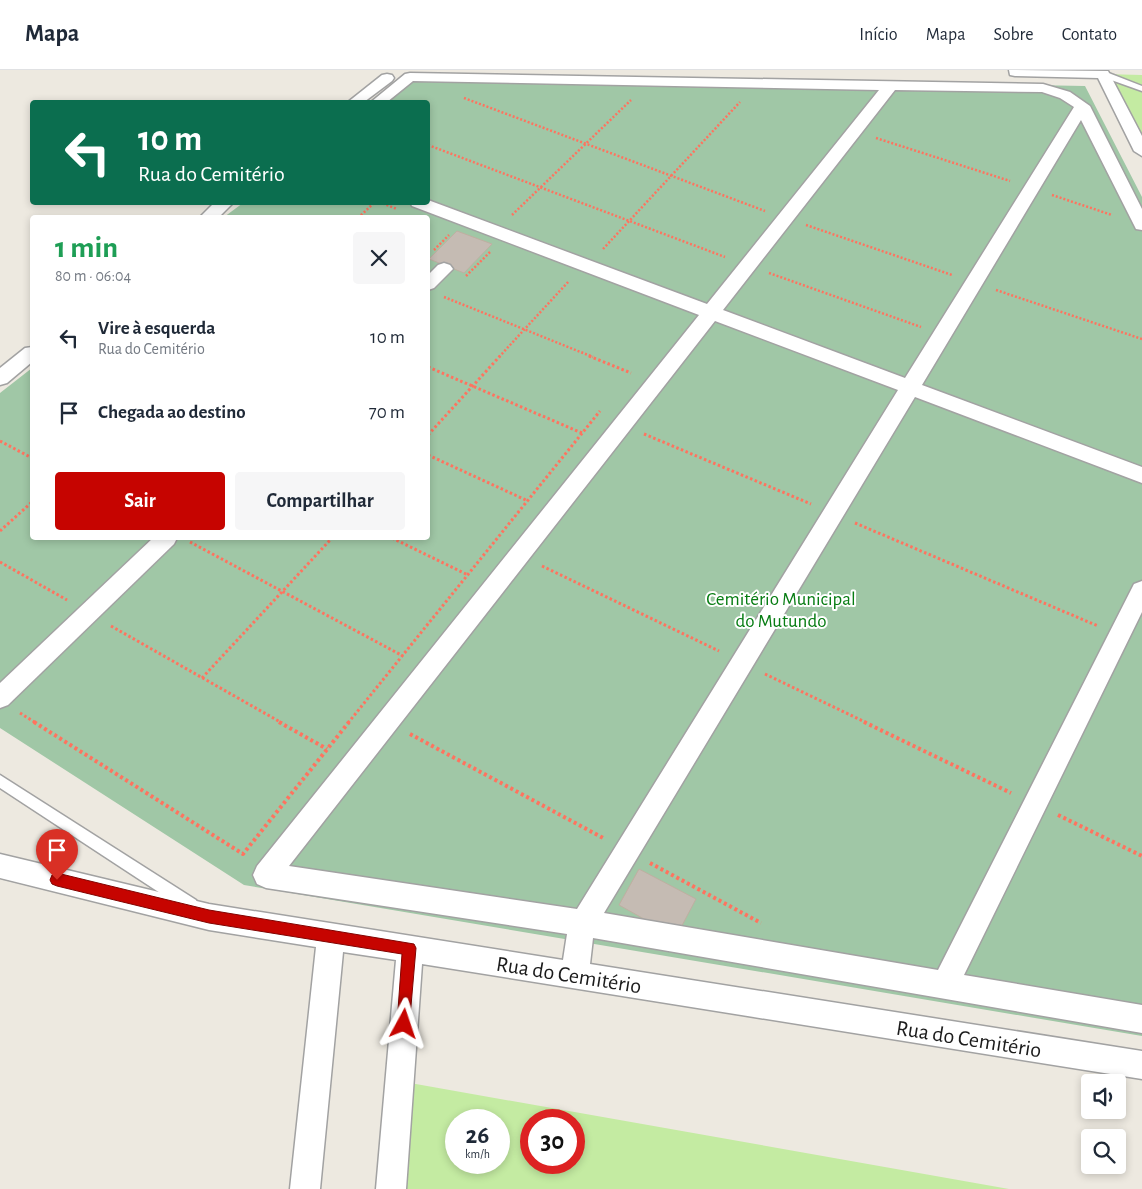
<!DOCTYPE html>
<html lang="pt">
<head>
<meta charset="utf-8">
<style>
	:root { --surface:#fff; --page:#f6f6f7; --text:#1f2937; --muted:#747a83; --line:#e0e1e3; --accent:#c60400 }
	body { margin:0; font-family:"Alegreya Sans",sans-serif; background:var(--page); color:var(--text); height:100vh; display:flex; flex-direction:column; font-size:19px; white-space:nowrap }
	* { box-sizing:border-box; margin:0 }
	p { font-size:16px; color:var(--muted) }
	.icon { flex:none; width:28px; height:28px; fill:none; stroke:currentColor; stroke-width:2; stroke-linecap:round; stroke-linejoin:round }
	.map { position:relative; flex:1; overflow:hidden }
	.sheet { position:absolute; left:30px; top:145px; width:400px; height:325px; display:flex; flex-direction:column; background:var(--surface); border-radius:5px; box-shadow:0 2px 8px #0003 }
	.sheet>* { flex:none }
	.banner { position:absolute; left:30px; top:30px; width:400px; height:105px; border-radius:5px; box-shadow:0 2px 8px #0003; background:#0b6e4f; color:#fff; overflow:hidden }
	.buttons { position:absolute; left:1081px; top:1004px; display:grid; gap:10px }
	.buttons a { display:grid; place-items:center; width:45px; height:45px; border-radius:5px; background:var(--surface); box-shadow:0 2px 8px #0003; font-size:25px }
	.speed { position:absolute; left:445px; top:1039px; display:flex; gap:10px; font-size:25px; font-weight:700; text-align:center }
	.speed>* { display:grid; place-content:center; width:65px; height:65px; border-radius:50%; background:var(--surface); box-shadow:0 2px 8px #0003; line-height:1 }
	.speed small { font-size:12px; font-weight:400 }
	.speed .limit { border:8px solid #d22; background:#fff; color:#111 }
	.pin { position:absolute; display:grid; place-items:center; width:42px; height:42px; color:#fff; margin:-51px -21px; border-radius:50% 50% 50% 0; rotate:-45deg; box-shadow:0 0 5px #0007 }
	.pin .icon { rotate:45deg }
	.me { position:absolute; width:55px; margin:-28px; rotate:5deg; stroke-linejoin:round; filter:drop-shadow(0 0 4px #0008) }
	.turn { display:flex; align-items:center; gap:18px; height:105px; padding:0 25px; font-size:22px }
	.turn .icon { width:65px; height:65px; stroke-width:2.5 }
	.turn b { display:block; font-size:35px; line-height:42px }
	.round { display:grid; place-items:center; flex:none; width:52px; height:52px; border-radius:5px; background:var(--page) }
	.head { display:flex; align-items:center; justify-content:space-between; height:85px; padding:0 25px }
	h1 { font-size:30px; font-weight:700; line-height:38px; color:#1e9e55 }
	.cta { display:flex; gap:10px; margin-top:auto; padding:10px 25px }
	.cta a { flex:1; height:58px; border-radius:5px; background:var(--accent); color:#fff; font-size:20px; font-weight:700; line-height:58px; text-align:center }
	.cta a+a { background:var(--page); color:var(--text) }
	ul { padding:0; list-style:none }
	li { display:flex; align-items:center; gap:15px; height:75px; padding:0 25px }
	li div { flex:1 }
	li b { display:block; font-size:19px }
	li em { font-style:normal }
	header { display:flex; align-items:center; gap:30px; box-sizing:border-box; height:70px; padding:0 25px; background:var(--surface); border-bottom:1px solid var(--line) }
	header strong { font-size:24px }
	nav { display:flex; gap:28px; margin-inline-start:auto; font-size:18px }
	.map>svg:first-child { display:block }
	.grass { fill:#c4eba2; fill-rule:evenodd }
	.cemetery { fill:#a0c7a6 }
	.building { fill:#c5bbb3; stroke:#bfafa1 }
	.lines { fill:none; stroke-linecap:round; stroke-linejoin:round }
	.lane-casing { stroke:#a2a2a2; stroke-width:3 }
	.street-casing { stroke:#a2a2a2; stroke-width:3 }
	.path-far2 { stroke:#ff735f; stroke-width:2.5; stroke-dasharray:2 2; stroke-linecap:butt }
	.path-far1 { stroke:#ff735f; stroke-width:3; stroke-dasharray:2.5 2.5; stroke-linecap:butt }
	.path { stroke:#ff735f; stroke-width:4; stroke-dasharray:3 3; stroke-linecap:butt }
	.lane { fill:#fff; fill-rule:evenodd }
	.street { fill:#fff; fill-rule:evenodd }
	.route { fill:#c60400; stroke:#810300 }
	.labels { text-anchor:middle; stroke-width:4; stroke-linejoin:round; paint-order:stroke }
	.park-label { font-size:19px; fill:#067c12; stroke:#fff }
	.near-street-label { font-size:22px; fill:#1b1b1b; stroke:#fff }
</style>
</head>
<body>
<header>
<strong>Mapa</strong>
<nav><a>Início</a><a>Mapa</a><a>Sobre</a><a>Contato</a></nav>
</header>
<div class="map">
<svg width="1142" height="1119" viewBox="0 0 1142 1119">
	<rect width="100%" height="100%" fill="#ede9e0"/>
	<g class="grass">
		<polygon points="1103,4 1142,5 1142,81"/>
		<path d="M399,1011L1009,1119H391ZM456,1050H499V1092H456ZM531,1050H574V1092H531Z"/>
	</g>
	<polygon class="cemetery" points="408,3 1085,16 1142,127 1142,966 244,815 0,658 0,323 32,298 32,468 428,468 428,148 224,147 243,133 428,132 428,32 370,32"/>
	<g class="building">
		<polygon points="457,161 492,174 464,203 429,189"/>
		<polygon points="639,799 696,829 676,867 619,835"/>
	</g>
	<g class="lines">
		<g class="lane-casing">
			<g id="lane">
				<polygon points="1100,2 1106,2 1142,16 1142,21 1100,6"/>
				<polygon points="0,705 196,830 198,835 196,840 191,841 186,840 0,718"/>
			</g>
		</g>
		<g class="street-casing">
			<g id="street">
				<polygon points="1009,0 1108,1 1142,66 1142,86 1134,81 1098,8 1015,6 1010,5"/>
				<path d="M410,3L1043,14L1070,22L1090,36L1142,139V160L1136,159L1134,155L1081,50L922,315L1142,397V413L915,327L604,843L938,900L1134,514L1142,511V542L964,905L1142,935V963L593,868L590,894L1142,981V1009L422,894L406,1119H376L396,890L343,882L320,1119H290L316,877L209,860L0,808V784L209,834L563,890L567,864L266,818L257,814L253,805L257,796L699,245L412,136L410,132H428V130L707,234L879,20L413,11L387,32H371L405,4ZM895,20L1042,22L1060,28L1074,37L905,308L723,240ZM715,251L898,320L577,839L289,796Z"/>
				<polygon points="387,4 392,5 394,8 392,11 364,32 348,32 382,5"/>
				<polygon points="215,132 234,132 218,148 199,148"/>
				<polygon points="444,193 450,195 453,199 434,218 428,220 428,205 438,195"/>
				<polygon points="32,277 32,292 7,313 0,315 0,298 25,278"/>
				<polygon points="153,468 177,468 174,474 8,635 0,638 0,613"/>
			</g>
		</g>
		<g class="path-far2">
			<polyline points="464,28 765,141"/>
			<polyline points="876,68 1010,111"/>
			<polyline points="428,75 725,187"/>
			<polyline points="1052,125 1112,145"/>
			<polyline points="379,132 397,139"/>
			<polyline points="512,145 631,30"/>
			<polyline points="358,148 375,132"/>
			<polyline points="806,155 952,205"/>
			<polyline points="603,179 740,32"/>
			<polyline points="434,180 449,165"/>
			<polyline points="769,203 921,257"/>
			<polyline points="466,206 490,182"/>
			<polyline points="996,220 1142,269"/>
			<polyline points="444,227 593,287"/>
			<polyline points="499,287 569,211"/>
		</g>
		<g class="path-far1">
			<polyline points="589,286 631,303"/>
			<polyline points="428,297 582,363"/>
			<polyline points="644,364 811,434"/>
			<polyline points="428,365 500,286"/>
			<polyline points="0,371 32,388"/>
			<polyline points="428,385 528,431"/>
			<polyline points="855,453 1098,556"/>
			<polyline points="0,461 32,432"/>
			<polyline points="392,468 468,505"/>
			<polyline points="190,472 403,586"/>
			<polyline points="0,492 67,530"/>
			<polyline points="542,496 719,581"/>
			<polyline points="111,556 282,653"/>
			<polyline points="765,604 867,653"/>
			<polyline points="202,608 332,468"/>
			<polyline points="20,643 36,653"/>
			<polyline points="348,653 600,341"/>
		</g>
		<g class="path">
			<polyline points="34,652 243,784 349,652"/>
			<polyline points="279,652 327,679"/>
			<polyline points="864,652 1011,723"/>
			<polyline points="410,664 605,769"/>
			<polyline points="1058,745 1142,786"/>
			<polyline points="650,793 761,853"/>
		</g>
		<use href="#lane" class="lane"/>
		<use href="#street" class="street"/>
	</g>
	<polygon class="route" points="57,803 209,840 414,874 416,878 409,959 404,961 399,959 397,954 402,884 209,853 57,816 52,814 50,810 52,805"/>
	<g class="labels">
		<g class="park-label">
			<text x="781" y="535">Cemitério Municipal<tspan x="781" dy="22">do Mutundo</tspan></text>
		</g>
		<g class="near-street-label">
			<text transform="translate(569 904) rotate(9)" y="8">Rua do Cemitério</text>
			<text transform="translate(969 968) rotate(9)" y="8">Rua do Cemitério</text>
		</g>
	</g>
</svg>
<div class="buttons">
<a><svg class="icon" aria-label="sound" viewBox="0 0 24 24"><path d="M4 9h4l5-4v14l-5-4H4zM17 9q2 3 0 6"/></svg></a>
<a><svg class="icon" aria-label="search" viewBox="0 0 24 24"><circle cx="10" cy="10" r="6"/><path d="M15 15l6 6"/></svg></a>
</div>
<div class="speed"><div>26<small>km/h</small></div><div class="limit">30</div></div>
<div class="pin" style="left:57px;top:810px;background:#d93025"><svg class="icon" aria-label="arrive" viewBox="0 0 24 24"><path d="M6 21V4h12l-3 4 3 4H6"/></svg></div>
<svg class="me" style="left:404px;top:954px" viewBox="-20 -20 40 40"><path d="M0-17L14 15 0 8-14 15z" fill="#c60400" stroke="#fff" stroke-width="4"/></svg>
<div class="banner">
<div class="turn"><svg class="icon" aria-label="left" viewBox="0 0 24 24"><path d="M17 20v-9H6M10 6l-5 5 5 5"/></svg><div><b>10 m</b>Rua do Cemitério</div></div>
</div>
<section class="sheet">
<div class="head"><div><h1>1 min</h1><p>80 m · 06:04</p></div><a class="round"><svg class="icon" aria-label="close" viewBox="0 0 24 24"><path d="M6 6l12 12M18 6L6 18"/></svg></a></div>
<ul>
<li><svg class="icon" aria-label="left" viewBox="0 0 24 24"><path d="M17 20v-9H6M10 6l-5 5 5 5"/></svg><div><b>Vire à esquerda</b><p>Rua do Cemitério</p></div><em>10 m</em></li>
<li><svg class="icon" aria-label="arrive" viewBox="0 0 24 24"><path d="M6 21V4h12l-3 4 3 4H6"/></svg><div><b>Chegada ao destino</b></div><em>70 m</em></li>
</ul>
<div class="cta"><a>Sair</a><a>Compartilhar</a></div>
</section>
</div>
</body>
</html>
